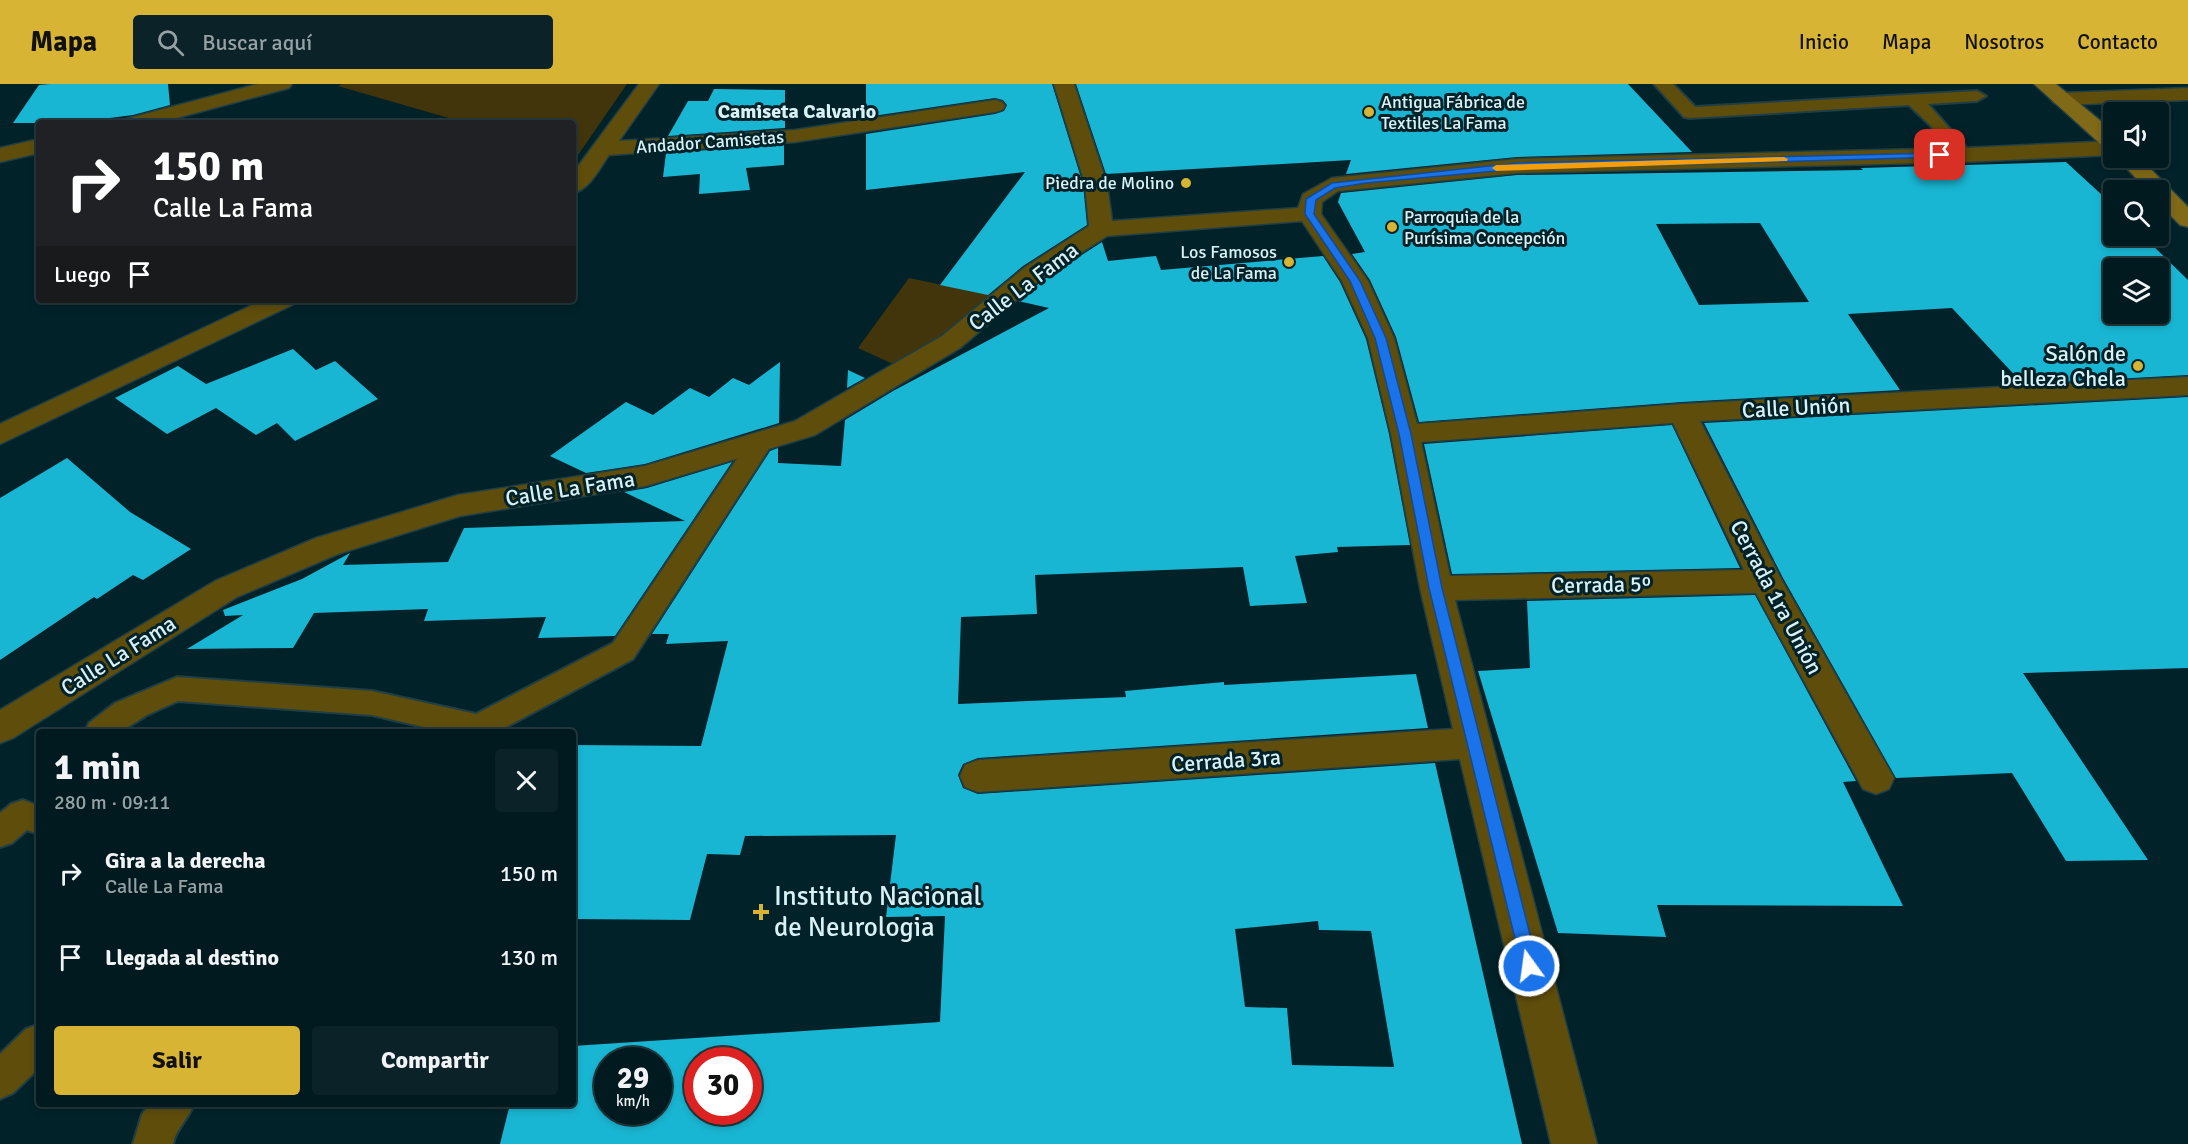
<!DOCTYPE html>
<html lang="es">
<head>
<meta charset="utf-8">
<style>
	:root { --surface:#011a1f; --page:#0b2328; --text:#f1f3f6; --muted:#96a1a4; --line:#23383d; --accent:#d8b434 }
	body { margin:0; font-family:Signika,sans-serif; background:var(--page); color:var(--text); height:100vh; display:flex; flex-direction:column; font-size:22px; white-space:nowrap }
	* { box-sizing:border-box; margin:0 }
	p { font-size:20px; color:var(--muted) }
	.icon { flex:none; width:33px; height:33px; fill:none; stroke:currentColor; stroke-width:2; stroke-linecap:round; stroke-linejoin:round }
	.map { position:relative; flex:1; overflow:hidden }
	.side { position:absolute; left:36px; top:645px; width:540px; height:378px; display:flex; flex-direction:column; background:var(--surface); border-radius:6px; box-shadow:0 3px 9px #0003,0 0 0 2px var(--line) }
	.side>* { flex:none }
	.banner { position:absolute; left:36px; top:36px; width:540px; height:183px; border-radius:6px; box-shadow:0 3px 9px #0003,0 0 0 2px var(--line); background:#202124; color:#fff; overflow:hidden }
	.fabs { position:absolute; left:2103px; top:18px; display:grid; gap:12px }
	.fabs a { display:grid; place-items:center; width:66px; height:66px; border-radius:6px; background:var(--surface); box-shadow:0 3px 9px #0003,0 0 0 2px var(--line); font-size:30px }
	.speed { position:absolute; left:594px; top:963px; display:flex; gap:12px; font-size:30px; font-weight:700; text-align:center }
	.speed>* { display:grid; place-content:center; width:78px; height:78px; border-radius:50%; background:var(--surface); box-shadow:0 3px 9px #0003,0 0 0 2px var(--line); line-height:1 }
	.speed small { font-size:15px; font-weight:400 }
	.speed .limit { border:9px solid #d22; background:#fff; color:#111 }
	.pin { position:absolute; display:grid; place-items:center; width:51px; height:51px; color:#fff; margin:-26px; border-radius:12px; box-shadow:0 3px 9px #0006 }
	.me { position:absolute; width:66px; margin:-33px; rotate:346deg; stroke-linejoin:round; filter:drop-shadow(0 0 4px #0008) }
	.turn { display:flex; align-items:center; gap:21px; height:126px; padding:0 18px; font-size:27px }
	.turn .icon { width:78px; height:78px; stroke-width:2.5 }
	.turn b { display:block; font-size:42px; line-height:51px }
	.then { display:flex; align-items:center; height:57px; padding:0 18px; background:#0003; gap:12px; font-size:22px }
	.round { display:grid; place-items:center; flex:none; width:63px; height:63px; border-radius:6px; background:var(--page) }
	.overview { display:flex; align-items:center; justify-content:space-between; height:102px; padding:0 18px }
	h1 { font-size:36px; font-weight:700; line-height:45px }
	.action { display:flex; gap:12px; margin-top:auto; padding:12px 18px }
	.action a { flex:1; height:69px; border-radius:6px; background:var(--accent); color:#111; font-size:24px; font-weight:700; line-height:69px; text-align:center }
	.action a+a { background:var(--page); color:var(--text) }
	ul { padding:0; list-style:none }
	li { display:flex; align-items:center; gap:18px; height:84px; padding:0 18px }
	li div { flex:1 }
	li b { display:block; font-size:22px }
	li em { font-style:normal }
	header { display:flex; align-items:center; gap:36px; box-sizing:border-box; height:84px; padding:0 30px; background:var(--accent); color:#111 }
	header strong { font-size:28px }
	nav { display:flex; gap:33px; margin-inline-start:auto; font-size:21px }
	.search { width:420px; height:54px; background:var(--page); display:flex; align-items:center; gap:15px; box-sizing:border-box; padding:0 21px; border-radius:6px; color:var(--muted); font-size:22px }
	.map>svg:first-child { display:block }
	.green { fill:#42350b }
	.building { fill:#19b6d3; fill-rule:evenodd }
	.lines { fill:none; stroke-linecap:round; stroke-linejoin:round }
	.lane-casing { stroke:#1f3f46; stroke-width:4 }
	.street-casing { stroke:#1f3f46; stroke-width:3 }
	.secondary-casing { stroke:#1f3f46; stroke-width:3 }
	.lane { fill:#5f4d0b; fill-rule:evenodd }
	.street { fill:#5f4d0b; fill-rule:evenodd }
	.secondary { fill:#806917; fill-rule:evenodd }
	.route { fill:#1a73e8; stroke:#114b97; stroke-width:1.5 }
	.slow { fill:#f59e0b }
	.poi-dot { fill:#d8b434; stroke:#012229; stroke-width:2 }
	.labels { text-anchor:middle; stroke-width:6; stroke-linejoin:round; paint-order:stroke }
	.far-poi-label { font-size:18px; fill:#d9f0f5; stroke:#012229; text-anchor:start }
	.far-street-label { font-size:18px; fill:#d9f0f5; stroke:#012229 }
	.far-neighbourhood-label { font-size:20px; font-weight:bold; fill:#d9f0f5; stroke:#012229 }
	.street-label { font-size:22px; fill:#d9f0f5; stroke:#012229 }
	.poi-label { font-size:22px; fill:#d9f0f5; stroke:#012229; text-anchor:end }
	.near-poi-label { font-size:27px; fill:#d9f0f5; stroke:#012229; text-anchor:start }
</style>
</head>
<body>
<header>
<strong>Mapa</strong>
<div class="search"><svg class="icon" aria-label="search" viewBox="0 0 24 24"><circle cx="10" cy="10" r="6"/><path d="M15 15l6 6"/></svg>Buscar aquí</div>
<nav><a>Inicio</a><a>Mapa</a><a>Nosotros</a><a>Contacto</a></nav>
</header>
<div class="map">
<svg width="2188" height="1060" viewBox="0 0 2188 1060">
	<rect width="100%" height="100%" fill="#012229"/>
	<g class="green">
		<polygon points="342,0 627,0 578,71 573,70 573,39 466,39 338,2"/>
		<polygon points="909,194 995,212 945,255 895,281 858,264"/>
	</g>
	<g class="building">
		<polygon points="50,0 168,0 170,21 133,31 71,39 13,39 39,1"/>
		<polygon points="866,0 1052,0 1083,100 1087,141 1023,182 988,211 940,201 1025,88 866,106 866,50 995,30 1004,27 1007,21 1003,16 995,14 866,33"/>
		<polygon points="1076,0 1628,0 1692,68 1517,73 1346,90 1351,76 1106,90"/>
		<polygon points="714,5 785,6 785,44 668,52 688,17 708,17"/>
		<polygon points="784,61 784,81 746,84 750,106 699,110 700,90 663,93 666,69"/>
		<path d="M2066,78L2114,122V152H2143L2188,196V291L2023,300L1952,224L1848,230L1900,306L1682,318L1419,338L1396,253L1370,196L1352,170L1365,168L1338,118L1341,109L1517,91L1863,86L1861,84ZM1760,139L1809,218L1699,221L1656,140ZM2114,184H2158V230H2114Z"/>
		<path d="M1102,158L1108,177L1156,172L1161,186L1323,172L1340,198L1366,255L1389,350L1410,461L1337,463L1338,468L1295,472L1307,519L1250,522L1243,483L1035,491L1037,530L961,533L958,620L1126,613L1125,607L1224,598V601L1416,590L1428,644L978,674L963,680L958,691L963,704L978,710L1435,679L1522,1060H500L510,1020H573V962L940,938L945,832L886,833L896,751L745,752L740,771L707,770L690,836L573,835V661L701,662L728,557L666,560L669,550H652L770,367L778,364V379L841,382L845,336L893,307L1049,224L1018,217L1043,196ZM1318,837L1319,846L1371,847L1394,983L1292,981L1287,924L1245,923L1235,845ZM608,976H658V1028H608ZM698,976H748V1028H698Z"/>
		<polygon points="293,265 316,286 335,277 378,315 295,357 277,339 256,351 216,324 167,350 115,314 178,282 206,300"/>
		<polygon points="780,278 779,339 645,380 586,389 550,372 626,318 653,331 690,304 709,313 733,294 749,301"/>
		<polygon points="848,286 865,294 847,304"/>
		<polygon points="2188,313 2188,584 2023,589 2148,776 2066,777 2012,689 1896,694 1783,494 1704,339"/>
		<polygon points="1672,341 1740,484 1452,490 1424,360"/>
		<polygon points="67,374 130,428 191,465 143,496 133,491 97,515 94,513 0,576 0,414"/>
		<polygon points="732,378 615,552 538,554 546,533 424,537 428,525 314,529 293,564 187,565 243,531 225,532 223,526 302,495 350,469 343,481 448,478 464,444 685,437 624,408 647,404"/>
		<polygon points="1755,511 1856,697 1843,698 1903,822 1657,821 1666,853 1558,849 1478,587 1530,584 1527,517"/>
	</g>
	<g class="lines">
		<g class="lane-casing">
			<g id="lane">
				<polygon points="1654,0 1673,0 1695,23 1977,7 1986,12 1977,17 1928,20 1973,71 1964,77 1957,75 1930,41 1909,21 1690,34 1684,33"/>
				<polygon points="762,349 771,351 774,357 633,575 497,648 446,648 372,631 178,617 147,631 120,648 85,648 89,639 115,619 177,593 372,607 476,630 613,559 753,351"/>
				<polygon points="23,716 39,722 39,750 27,746 12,759 0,763 0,729 11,720"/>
				<polygon points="39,940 39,984 13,1009 0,1015 0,970 26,945"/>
				<path d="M150,1020H194C189,1034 175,1046 173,1060H133L142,1030Z"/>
			</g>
		</g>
		<g class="street-casing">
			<g id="street">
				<polygon points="258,0 292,0 289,4 158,39 122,39 126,35"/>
				<path d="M639,0H659L619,57L795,46L995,16L1002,18L1005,22L1002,26L995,28L795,58L609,71C599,85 590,105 573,109V89Z"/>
				<path d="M1054,0H1074L1107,100L1112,137L1298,124L1303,110L1332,94L1517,75L1964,64L2114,57V71L1964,78L1517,89L1338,107L1322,118L1321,130L1368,197L1394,254L1417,340L1682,320L2188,293V311L1700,337L1781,495L1894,694L1889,705L1876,710L1863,705L1756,509L1455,516L1597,1060H1551L1460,675L978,708L965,703L960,692L965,681L978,676L1453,645L1420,504L1391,350L1368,254L1342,197L1302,137L1107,152L1042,194L960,264L815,351L646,402L460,432L338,470L237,513L13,654L0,659V626L215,497L316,454L458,411L645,382L795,337L942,252L1024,184L1089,142L1085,100ZM1673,339L1744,486L1450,492L1421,358Z"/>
				<polygon points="2188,4 2188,16 2061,21 2054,19 2051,15 2054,11 2061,9"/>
				<polygon points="39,55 39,69 0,78 0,64"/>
				<polygon points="263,216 296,216 292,221 0,360 0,340"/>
			</g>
		</g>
		<g class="secondary-casing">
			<g id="secondary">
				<polygon points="2034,0 2056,0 2114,48 2114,66 2106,65"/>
				<polygon points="2117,74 2140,74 2188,123 2188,143 2180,141 2158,119 2158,106 2147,106"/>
			</g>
		</g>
		<use href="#lane" class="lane"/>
		<use href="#street" class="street"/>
		<use href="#secondary" class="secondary"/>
	</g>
	<polygon class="route" points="1940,69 1945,71 1944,73 1517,85 1366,99 1335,104 1316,116 1314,130 1360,197 1386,254 1411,350 1442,504 1538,882 1535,887 1529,890 1523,887 1429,504 1399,350 1375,254 1350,197 1305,130 1306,115 1332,99 1517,79"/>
	<polygon class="slow" points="1784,73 1788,75 1787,77 1496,87 1492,84 1496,81"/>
	<g class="poi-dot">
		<circle cx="1369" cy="28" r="6"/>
		<circle cx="1186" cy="99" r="6"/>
		<circle cx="1392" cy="143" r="6"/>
		<circle cx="1289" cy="178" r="6"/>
		<circle cx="2138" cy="282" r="6"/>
		<path d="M758 819h6v6h6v6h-6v6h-6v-6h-6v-6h6z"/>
	</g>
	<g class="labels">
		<g class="far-poi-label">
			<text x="1381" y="24">Antigua Fábrica de<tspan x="1381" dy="21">Textiles La Fama</tspan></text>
			<text x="1174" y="105" text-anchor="end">Piedra de Molino</text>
			<text x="1404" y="139">Parroquia de la<tspan x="1404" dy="21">Purísima Concepción</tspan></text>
			<text x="1277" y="174" text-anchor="end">Los Famosos<tspan x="1277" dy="21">de La Fama</tspan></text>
		</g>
		<g class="far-street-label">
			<text transform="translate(710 58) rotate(-4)" y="6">Andador Camisetas</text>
		</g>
		<g class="far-neighbourhood-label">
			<text x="797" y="34">Camiseta Calvario</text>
		</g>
		<g class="street-label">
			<text transform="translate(1023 202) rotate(-37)" y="8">Calle La Fama</text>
			<text transform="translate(1796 323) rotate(-3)" y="8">Calle Unión</text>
			<text transform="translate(570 404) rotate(-9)" y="8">Calle La Fama</text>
			<text transform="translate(1601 500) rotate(-1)" y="8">Cerrada 5º</text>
			<text transform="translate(1777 513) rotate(62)" y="8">Cerrada 1ra Unión</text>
			<text transform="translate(118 571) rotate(-32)" y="8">Calle La Fama</text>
			<text transform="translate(1226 676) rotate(-4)" y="8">Cerrada 3ra</text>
		</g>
		<g class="poi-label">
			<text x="2126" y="277">Salón de<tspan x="2126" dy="25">belleza Chela</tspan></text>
		</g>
		<g class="near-poi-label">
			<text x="774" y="821">Instituto Nacional<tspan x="774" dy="31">de Neurologia</tspan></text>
		</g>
	</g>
</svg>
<div class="fabs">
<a><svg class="icon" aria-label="sound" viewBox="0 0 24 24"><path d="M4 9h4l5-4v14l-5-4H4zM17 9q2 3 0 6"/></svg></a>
<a><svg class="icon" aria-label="search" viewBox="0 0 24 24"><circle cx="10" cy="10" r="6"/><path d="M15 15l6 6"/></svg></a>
<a><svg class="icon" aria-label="layers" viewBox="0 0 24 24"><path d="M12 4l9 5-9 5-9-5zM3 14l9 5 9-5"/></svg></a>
</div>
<div class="speed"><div>29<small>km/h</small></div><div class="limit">30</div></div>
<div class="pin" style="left:1940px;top:71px;background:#d93025"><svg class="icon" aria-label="arrive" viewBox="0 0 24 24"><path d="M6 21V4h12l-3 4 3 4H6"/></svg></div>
<svg class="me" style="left:1529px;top:882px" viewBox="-20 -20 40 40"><circle r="17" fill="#1a73e8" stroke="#fff" stroke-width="3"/><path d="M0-11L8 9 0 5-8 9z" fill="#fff"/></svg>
<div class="banner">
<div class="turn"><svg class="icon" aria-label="right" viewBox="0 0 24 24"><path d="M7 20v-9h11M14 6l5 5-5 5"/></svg><div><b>150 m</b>Calle La Fama</div></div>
<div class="then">Luego<svg class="icon" aria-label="arrive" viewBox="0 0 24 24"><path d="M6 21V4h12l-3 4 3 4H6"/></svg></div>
</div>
<section class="side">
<div class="overview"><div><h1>1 min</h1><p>280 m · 09:11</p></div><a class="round"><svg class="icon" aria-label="close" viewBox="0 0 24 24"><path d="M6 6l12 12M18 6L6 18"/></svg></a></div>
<ul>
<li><svg class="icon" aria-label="right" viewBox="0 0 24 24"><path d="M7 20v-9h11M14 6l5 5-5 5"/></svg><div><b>Gira a la derecha</b><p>Calle La Fama</p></div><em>150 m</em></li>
<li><svg class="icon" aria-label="arrive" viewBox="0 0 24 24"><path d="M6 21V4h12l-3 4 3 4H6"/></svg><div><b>Llegada al destino</b></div><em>130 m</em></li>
</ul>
<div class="action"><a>Salir</a><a>Compartir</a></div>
</section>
</div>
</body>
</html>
